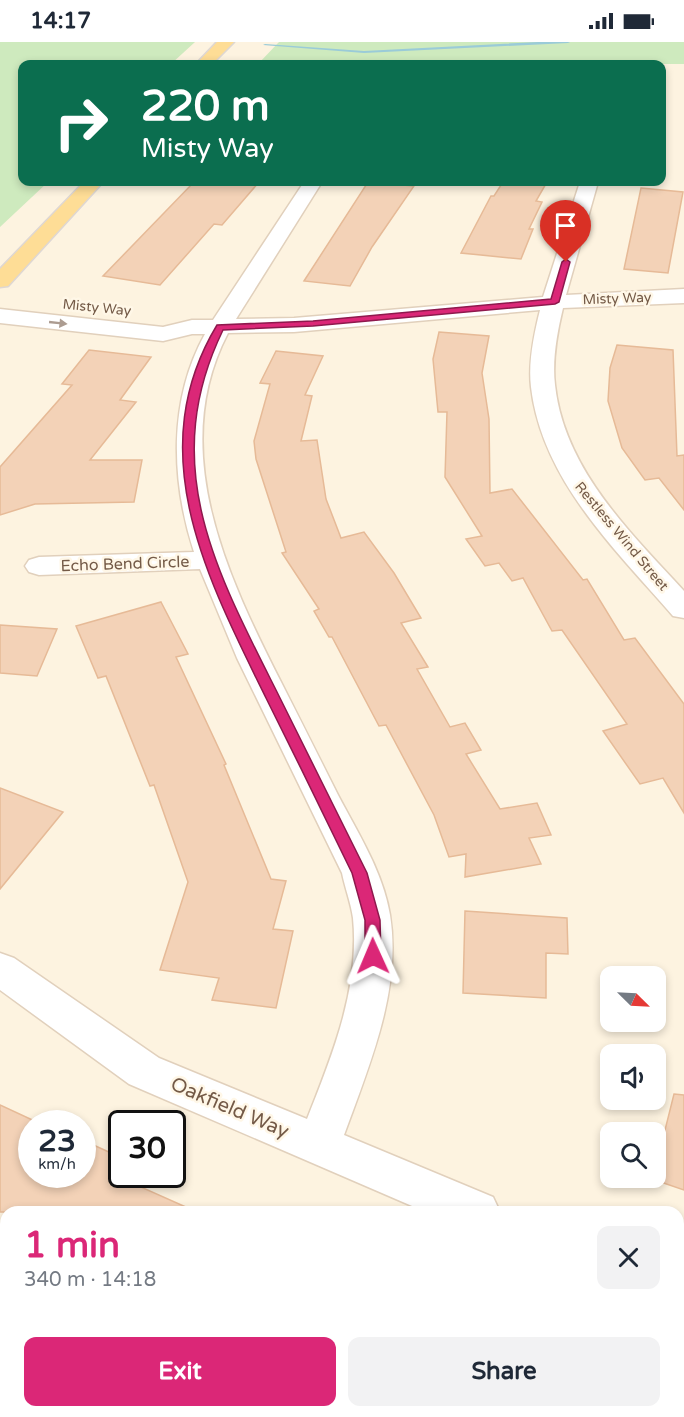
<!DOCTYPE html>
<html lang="en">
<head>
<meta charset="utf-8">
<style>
	:root { --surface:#fff; --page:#f2f2f3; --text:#1f2937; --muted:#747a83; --accent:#db2777 }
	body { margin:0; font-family:"Varela Round",sans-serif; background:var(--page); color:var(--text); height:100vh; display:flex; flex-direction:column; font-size:22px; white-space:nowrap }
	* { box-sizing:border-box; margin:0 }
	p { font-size:20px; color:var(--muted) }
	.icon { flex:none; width:33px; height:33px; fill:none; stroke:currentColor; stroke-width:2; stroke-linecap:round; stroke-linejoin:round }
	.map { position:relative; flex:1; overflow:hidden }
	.sheet { position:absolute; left:0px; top:1164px; width:684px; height:212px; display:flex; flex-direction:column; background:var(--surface); border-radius:18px 18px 0 0; box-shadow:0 3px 9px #0003 }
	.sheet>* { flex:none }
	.top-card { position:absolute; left:18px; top:18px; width:648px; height:126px; border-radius:12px; box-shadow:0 3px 9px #0003; background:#0b6e4f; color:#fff; overflow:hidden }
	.needle { width:39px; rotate:114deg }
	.tools { position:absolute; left:600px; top:924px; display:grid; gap:12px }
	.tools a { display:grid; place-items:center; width:66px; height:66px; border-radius:12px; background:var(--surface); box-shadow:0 3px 9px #0003; font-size:30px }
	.speed { position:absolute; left:18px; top:1068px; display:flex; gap:12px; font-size:30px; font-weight:700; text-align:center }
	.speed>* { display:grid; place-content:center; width:78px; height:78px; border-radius:50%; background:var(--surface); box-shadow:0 3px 9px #0003; line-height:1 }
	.speed small { font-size:15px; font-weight:400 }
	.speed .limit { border:3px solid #111; border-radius:9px; background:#fff; color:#111 }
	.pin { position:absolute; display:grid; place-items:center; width:51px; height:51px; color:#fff; margin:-62px -26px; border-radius:50% 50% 50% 0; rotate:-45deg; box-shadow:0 0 6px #0007 }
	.pin .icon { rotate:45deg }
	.me { position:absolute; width:66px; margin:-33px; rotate:359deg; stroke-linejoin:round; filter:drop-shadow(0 0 4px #0008) }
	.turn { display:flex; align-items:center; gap:21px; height:126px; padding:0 24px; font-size:27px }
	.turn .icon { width:78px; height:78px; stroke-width:2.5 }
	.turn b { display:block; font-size:42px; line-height:51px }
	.round { display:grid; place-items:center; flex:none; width:63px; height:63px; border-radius:12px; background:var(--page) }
	.headline { display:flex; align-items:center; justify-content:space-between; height:102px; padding:0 24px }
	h1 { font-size:36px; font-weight:700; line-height:45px; color:var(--accent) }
	.action { display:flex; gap:12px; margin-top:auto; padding:12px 24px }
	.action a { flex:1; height:69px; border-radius:12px; background:var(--accent); color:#fff; font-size:24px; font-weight:700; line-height:69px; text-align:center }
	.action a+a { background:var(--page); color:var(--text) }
	.status { display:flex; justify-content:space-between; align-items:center; height:42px; padding:0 30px; background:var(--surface); direction:ltr }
	.status svg { height:16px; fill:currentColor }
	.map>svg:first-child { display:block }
	.green { fill:#ceeabe }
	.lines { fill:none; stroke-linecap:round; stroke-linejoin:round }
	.stream { fill:#9acbd8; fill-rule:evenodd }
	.building { fill:#f3d2b7; stroke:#e6ba97; stroke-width:1.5 }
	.minor-casing { stroke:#e1d0bc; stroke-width:3 }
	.major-casing { stroke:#ded7d3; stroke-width:3 }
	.minor { fill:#fff; fill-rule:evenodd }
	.major { fill:#fedd96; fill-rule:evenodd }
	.oneway { fill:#ac9c91 }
	.route { fill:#db2777; stroke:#8e194d; stroke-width:1.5 }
	.labels { text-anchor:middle; stroke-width:5; stroke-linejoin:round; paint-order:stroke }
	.far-street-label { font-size:14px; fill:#745a47; stroke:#fff7e7 }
	.street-label { font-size:16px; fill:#745a47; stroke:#fff7e7 }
	.near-street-label { font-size:20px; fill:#745a47; stroke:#fff7e7 }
</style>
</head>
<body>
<div class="status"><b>14:17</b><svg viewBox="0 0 49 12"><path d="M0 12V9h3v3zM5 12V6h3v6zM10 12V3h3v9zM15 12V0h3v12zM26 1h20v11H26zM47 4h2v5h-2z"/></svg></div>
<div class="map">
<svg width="684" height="1375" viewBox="0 0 684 1375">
	<rect width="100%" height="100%" fill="#fdf3e0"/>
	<g class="green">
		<polygon points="0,0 195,0 171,22 22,22 22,140 48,140 0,185"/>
		<polygon points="279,0 684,0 684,22 258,22"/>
	</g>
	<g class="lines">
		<polygon class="stream" points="538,0 570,0 568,1 364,11 263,3 265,2 364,9"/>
	</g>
	<g class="building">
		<polygon points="194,140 259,140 222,183 214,182 160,243 103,234"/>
		<polygon points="368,140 414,144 372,205 350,244 304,239"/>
		<polygon points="503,140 547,140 536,159 542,160 529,187 533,187 521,217 461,211 491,154 494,154"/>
		<polygon points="641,146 683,150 668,231 624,227"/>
		<polygon points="439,290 489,294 482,331 489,377 490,451 512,447 583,538 587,537 624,598 635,596 684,662 684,771 663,736 640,742 603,689 627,682 562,588 552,589 523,536 512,539 499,521 485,524 466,497 482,494 445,435 447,370 438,370 433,317"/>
		<polygon points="617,303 673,308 677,414 684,413 684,468 659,436 645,438 622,406 608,359 610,326"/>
		<polygon points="89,308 151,315 120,358 136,360 90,418 142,418 134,460 35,462 0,473 0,425 72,343 62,342"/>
		<polygon points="276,309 323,314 305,353 312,354 301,399 317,398 326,457 341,496 364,490 394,531 421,576 401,581 428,625 417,627 450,685 465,681 481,708 466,712 500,767 537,761 551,793 529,796 541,822 465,835 466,812 449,815 434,773 386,683 379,684 332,595 329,595 314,569 319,567 282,511 286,510 256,417 254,399 270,342 260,341"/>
		<polygon points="161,560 188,612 176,615 226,722 224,723 271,837 286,839 273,887 293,889 276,966 212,958 219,936 160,928 188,840 154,743 150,744 106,634 98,636 76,584"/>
		<polygon points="0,583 57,587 37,634 0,631"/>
		<polygon points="0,746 63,770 0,847"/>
		<polygon points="465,869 567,876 568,912 546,911 546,956 463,951"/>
		<polygon points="674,1052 684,1053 684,1148 652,1137 656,1136 656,1124"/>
		<polygon points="0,1063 41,1082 32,1082 32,1132 82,1132 82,1100 87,1100 122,1116 122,1132 128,1132 125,1138 197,1170 0,1170"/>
	</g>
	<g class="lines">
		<g class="minor-casing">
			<g id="minor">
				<path d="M304,140H322L236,277L294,276L543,255L580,140H598L566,253L684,247V261L563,266C557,291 552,318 555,343C564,427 630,490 684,549V576L673,574C615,507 542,438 531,345C528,320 534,292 540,268L294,290L228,291C167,407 227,534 281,640C300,677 319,715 338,753C358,791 383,830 390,873C402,948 369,1024 344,1093L493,1155L500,1170H426L129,1042L0,948V911L14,916L159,1016L307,1077C332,1014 360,946 353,876C351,861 345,846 342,831L237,616L200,527L39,533L29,530L25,524L29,518L39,515L194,510C171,439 168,359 205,292H192L163,299L0,281V267L163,285L192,278H213Z"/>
				<polygon points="678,1232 684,1234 684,1282 678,1280"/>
			</g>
		</g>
		<g class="major-casing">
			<g id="major">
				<polygon points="217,0 234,0 212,22 196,22"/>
				<polygon points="84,140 103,140 8,244 0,245 0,227"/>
			</g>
		</g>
		<use href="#minor" class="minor"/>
		<use href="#major" class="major"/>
	</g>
	<defs><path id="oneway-solid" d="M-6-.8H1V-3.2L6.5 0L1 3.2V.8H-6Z" transform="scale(1.5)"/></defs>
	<use class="oneway" href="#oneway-solid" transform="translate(58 281) rotate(6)"/>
	<path class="route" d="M566,217L570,220L559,260L555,262L313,284L223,288C158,422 215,527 276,648C306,709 337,770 367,831L380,878L381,914L379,918L373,920L367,918L365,914V878L352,831C324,773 295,714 266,656C208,538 140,411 217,283L313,279L551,257L562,220Z"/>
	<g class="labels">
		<g class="far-street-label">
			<text transform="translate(617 256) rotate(-2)" y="5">Misty Way</text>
			<text transform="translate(97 265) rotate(6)" y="5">Misty Way</text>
			<text transform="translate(622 494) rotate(50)" y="5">Restless Wind Street</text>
		</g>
		<g class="street-label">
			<text transform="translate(125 521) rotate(-2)" y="6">Echo Bend Circle</text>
		</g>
		<g class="near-street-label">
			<text transform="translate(230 1065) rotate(23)" y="7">Oakfield Way</text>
		</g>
	</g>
</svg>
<div class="tools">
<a><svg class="needle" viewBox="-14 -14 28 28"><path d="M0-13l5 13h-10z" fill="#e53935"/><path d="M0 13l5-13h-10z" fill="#747a83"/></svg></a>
<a><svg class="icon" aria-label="sound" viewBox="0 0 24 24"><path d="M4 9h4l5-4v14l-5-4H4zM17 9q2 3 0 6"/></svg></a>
<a><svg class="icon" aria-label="search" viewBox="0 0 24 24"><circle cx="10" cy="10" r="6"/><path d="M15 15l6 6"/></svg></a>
</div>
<div class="speed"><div>23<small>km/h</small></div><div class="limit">30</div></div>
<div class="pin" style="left:566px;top:220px;background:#d93025"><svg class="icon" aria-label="arrive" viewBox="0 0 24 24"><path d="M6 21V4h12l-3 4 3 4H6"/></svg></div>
<svg class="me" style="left:373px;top:914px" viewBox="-20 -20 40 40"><path d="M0-17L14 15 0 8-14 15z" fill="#db2777" stroke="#fff" stroke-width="4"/></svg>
<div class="top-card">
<div class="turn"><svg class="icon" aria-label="right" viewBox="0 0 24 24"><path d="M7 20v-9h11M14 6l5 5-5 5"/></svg><div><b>220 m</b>Misty Way</div></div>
</div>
<section class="sheet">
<div class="headline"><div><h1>1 min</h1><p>340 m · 14:18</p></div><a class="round"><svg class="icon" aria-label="close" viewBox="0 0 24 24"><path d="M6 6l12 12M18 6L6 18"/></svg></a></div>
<div class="action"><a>Exit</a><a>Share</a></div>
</section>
</div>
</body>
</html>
